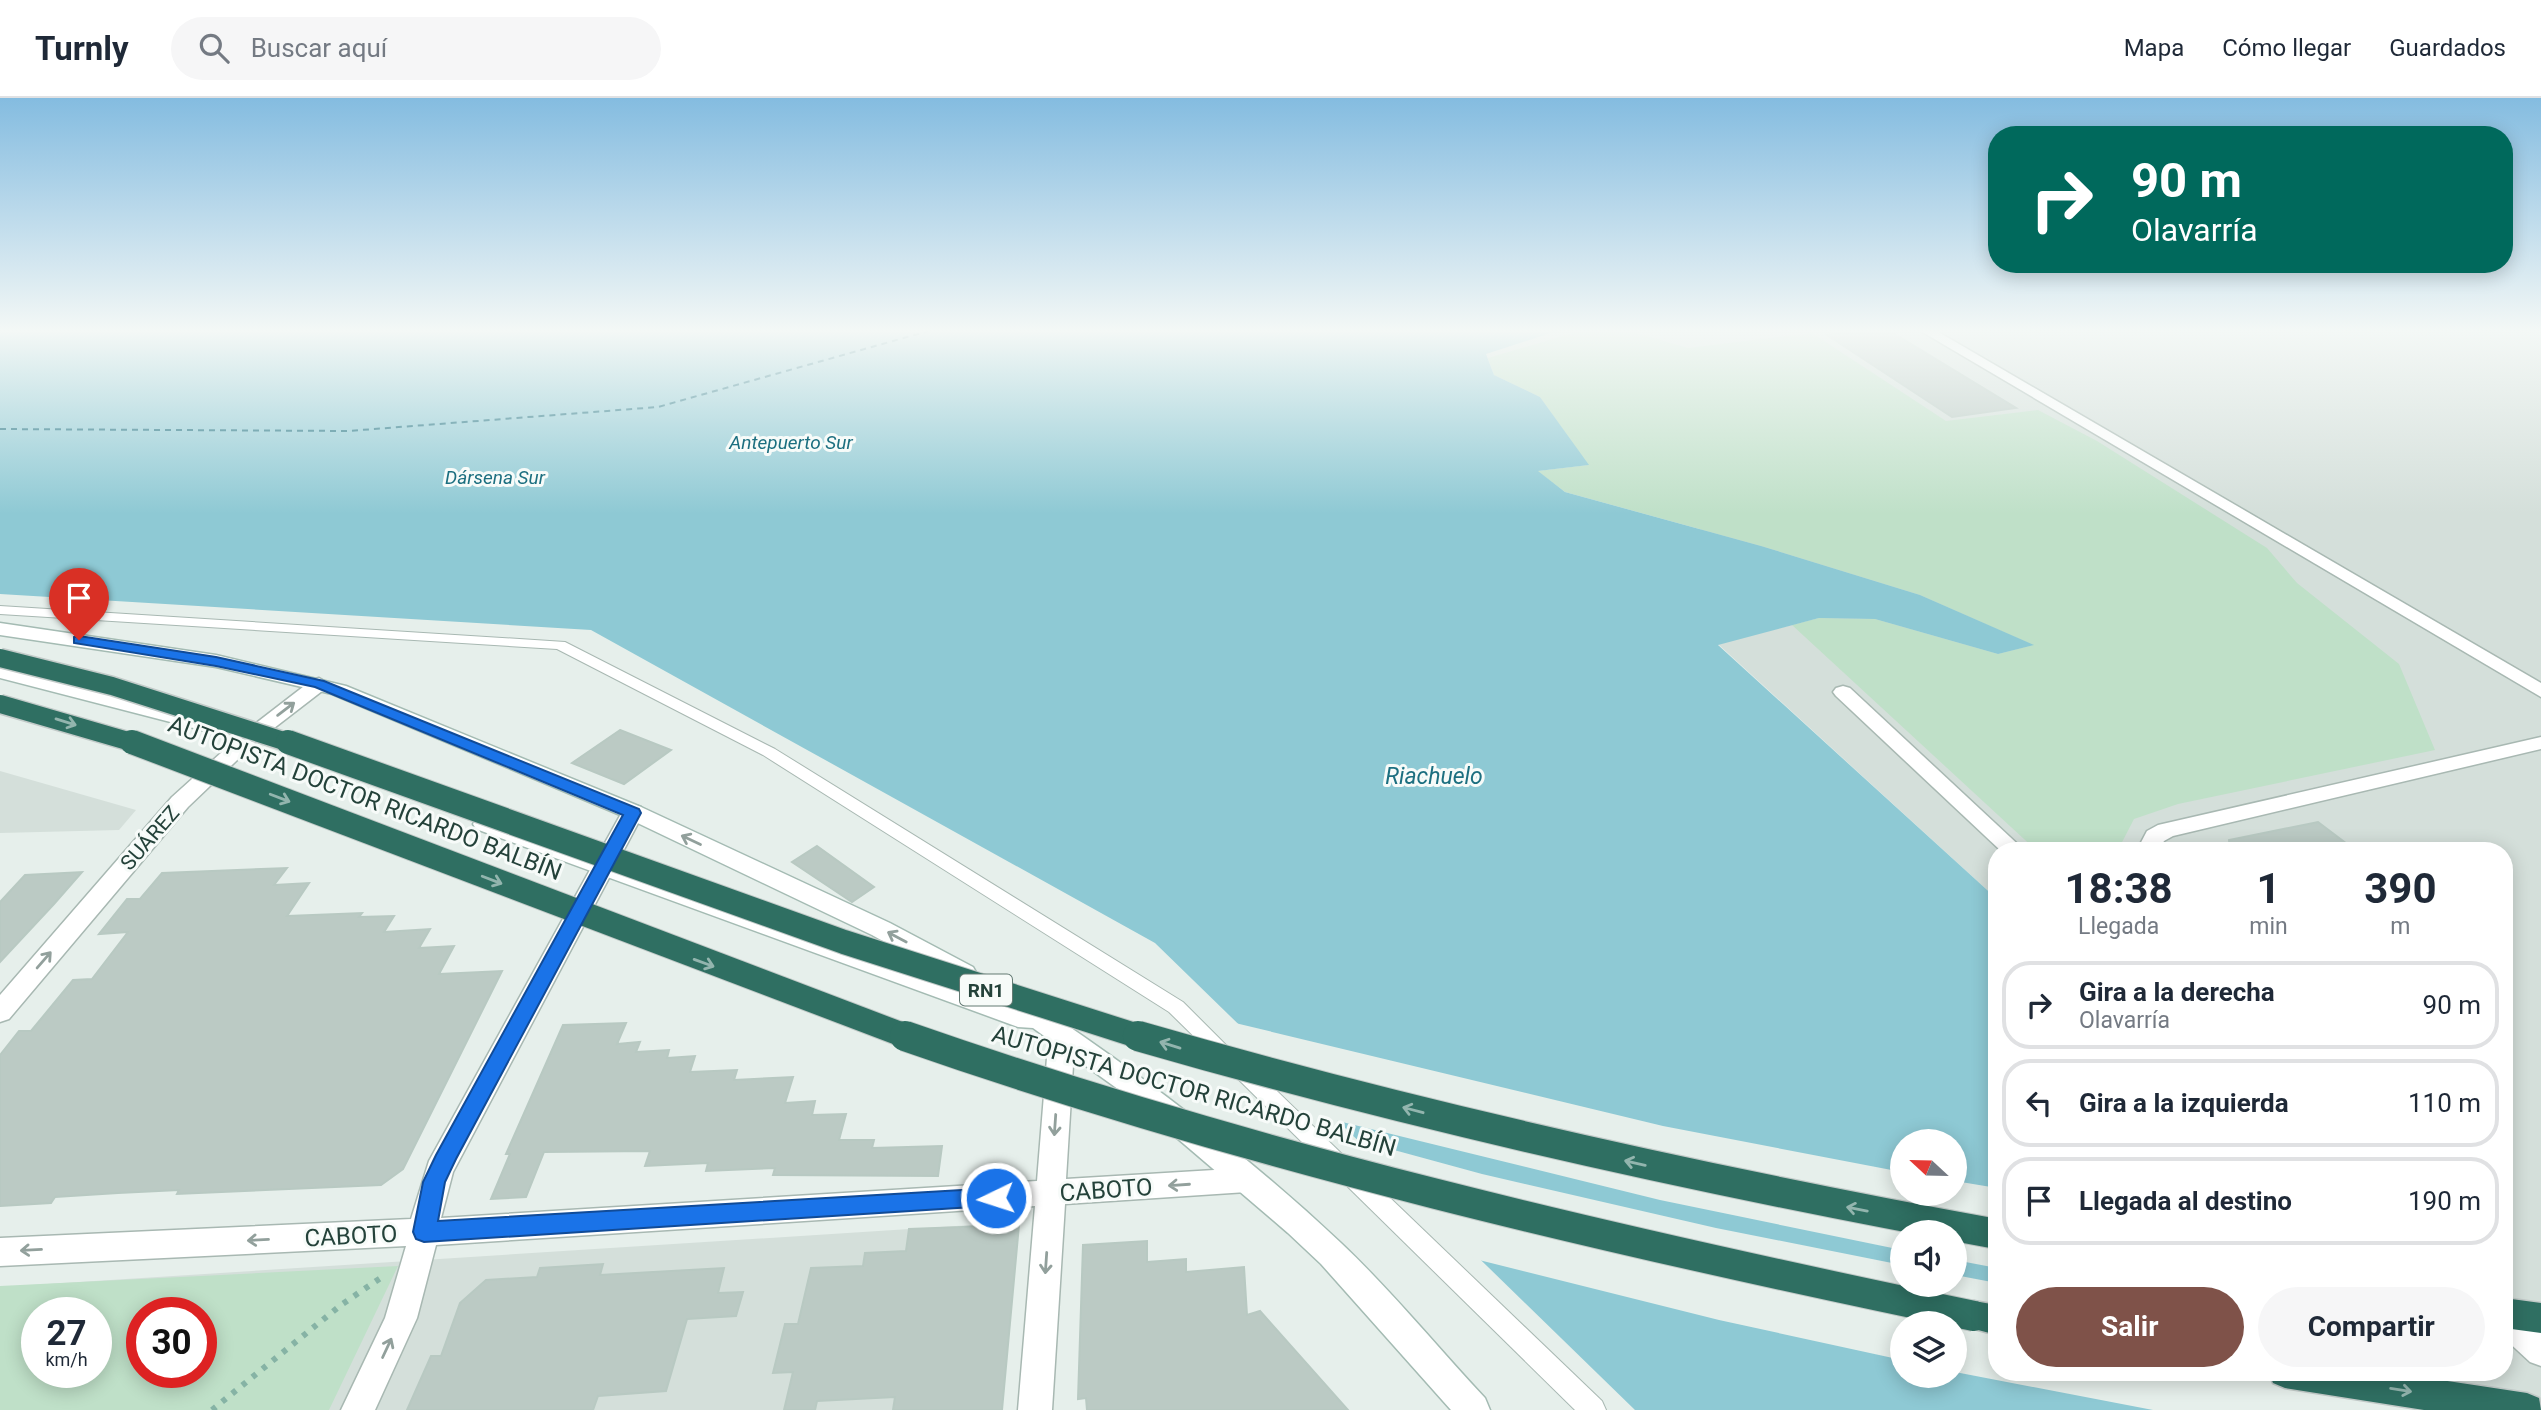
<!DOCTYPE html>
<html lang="es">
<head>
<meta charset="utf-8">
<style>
	:root { --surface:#fff; --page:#f6f6f7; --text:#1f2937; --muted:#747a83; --line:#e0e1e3; --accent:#7f5249 }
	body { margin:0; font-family:Roboto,sans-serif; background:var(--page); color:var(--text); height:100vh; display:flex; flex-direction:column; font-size:26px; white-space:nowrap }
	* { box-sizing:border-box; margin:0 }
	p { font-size:23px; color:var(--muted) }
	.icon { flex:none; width:38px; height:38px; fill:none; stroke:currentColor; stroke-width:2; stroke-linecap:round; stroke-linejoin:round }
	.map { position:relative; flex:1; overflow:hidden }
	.side { position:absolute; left:1988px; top:744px; width:525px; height:539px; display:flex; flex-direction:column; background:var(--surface); border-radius:28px; box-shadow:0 4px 18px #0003 }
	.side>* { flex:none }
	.guide { position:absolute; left:1988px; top:28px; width:525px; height:147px; border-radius:28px; box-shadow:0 4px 18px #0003; background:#00695c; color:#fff; overflow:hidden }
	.needle { width:46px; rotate:292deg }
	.buttons { position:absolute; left:1890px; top:1031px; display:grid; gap:14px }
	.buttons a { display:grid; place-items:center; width:77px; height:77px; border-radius:50%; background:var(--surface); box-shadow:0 4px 18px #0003; font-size:35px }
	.speed { position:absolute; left:21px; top:1199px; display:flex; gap:14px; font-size:35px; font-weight:700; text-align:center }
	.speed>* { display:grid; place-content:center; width:91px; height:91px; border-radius:50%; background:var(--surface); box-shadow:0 4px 18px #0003; line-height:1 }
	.speed small { font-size:18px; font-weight:400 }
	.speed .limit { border:10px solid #d22; background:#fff; color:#111 }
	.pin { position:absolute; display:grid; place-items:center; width:60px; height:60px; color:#fff; margin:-72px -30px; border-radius:50% 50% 50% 0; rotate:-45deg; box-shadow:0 0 7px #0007 }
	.pin .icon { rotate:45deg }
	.me { position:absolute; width:77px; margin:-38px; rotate:266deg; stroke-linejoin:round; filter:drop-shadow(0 0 5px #0008) }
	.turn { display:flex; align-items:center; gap:24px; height:147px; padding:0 28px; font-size:32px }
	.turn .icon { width:91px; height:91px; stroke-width:2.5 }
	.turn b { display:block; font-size:49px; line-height:60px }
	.eta { display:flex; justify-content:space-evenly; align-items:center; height:119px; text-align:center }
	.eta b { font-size:42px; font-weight:700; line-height:49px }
	.action { display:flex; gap:14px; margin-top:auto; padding:14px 28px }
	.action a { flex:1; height:80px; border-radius:42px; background:var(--accent); color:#fff; font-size:28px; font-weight:700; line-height:80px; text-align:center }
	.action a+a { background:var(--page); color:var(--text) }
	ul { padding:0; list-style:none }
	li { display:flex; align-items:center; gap:21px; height:88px; margin:0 14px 10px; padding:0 14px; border:4px solid var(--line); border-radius:28px }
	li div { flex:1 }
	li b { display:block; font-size:26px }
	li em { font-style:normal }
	header { display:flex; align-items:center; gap:42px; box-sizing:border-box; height:98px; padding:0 35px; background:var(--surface); border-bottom:2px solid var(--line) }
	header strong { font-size:33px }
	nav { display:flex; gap:38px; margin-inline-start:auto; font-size:24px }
	.search { width:490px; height:63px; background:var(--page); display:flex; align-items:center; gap:18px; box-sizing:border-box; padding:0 24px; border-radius:38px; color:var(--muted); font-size:26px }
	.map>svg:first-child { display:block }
	.built { fill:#d4dfda; fill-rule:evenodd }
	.green { fill:#bfe0c8; fill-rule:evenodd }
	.water { fill:#8ec9d4; fill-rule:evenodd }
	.pier { fill:#e6efeb }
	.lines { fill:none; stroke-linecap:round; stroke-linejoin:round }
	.ferry { stroke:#1c6f80; stroke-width:2; stroke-dasharray:6 5; stroke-linecap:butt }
	.building { fill:#bbcac4; stroke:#b8c9c2; stroke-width:2 }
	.service-casing { stroke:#a8b8b2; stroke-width:2 }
	.minor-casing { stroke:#a8b8b2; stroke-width:3 }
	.secondary-casing { stroke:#a4bbb3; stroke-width:3 }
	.motorway-casing { stroke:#c2cac8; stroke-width:3 }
	.path { stroke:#86b3a5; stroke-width:6; stroke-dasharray:5 8; stroke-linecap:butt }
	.service { fill:#fff; fill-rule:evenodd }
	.minor { fill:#fff; fill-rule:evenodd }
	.secondary { fill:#fff; fill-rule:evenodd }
	.motorway { fill:#2f6f62; fill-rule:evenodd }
	.motorway-bridge-far2-casing { stroke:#c2cac8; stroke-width:21; stroke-linecap:butt }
	.motorway-bridge-far1-casing { stroke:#c2cac8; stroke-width:26; stroke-linecap:butt }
	.motorway-bridge-casing { stroke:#c2cac8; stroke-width:32; stroke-linecap:butt }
	.motorway-bridge-far2 { stroke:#2f6f62; stroke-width:18 }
	.motorway-bridge-far1 { stroke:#2f6f62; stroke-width:24 }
	.motorway-bridge { stroke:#2f6f62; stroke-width:30 }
	.oneway { stroke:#92a09c }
	.oneway2 { stroke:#93b5ae }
	.route { fill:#1a73e8; stroke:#114b97; stroke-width:2 }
	.labels { text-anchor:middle; stroke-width:6; stroke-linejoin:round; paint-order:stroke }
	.far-water-label { font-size:19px; font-style:italic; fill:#1c6f80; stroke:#f7fbf9 }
	.shield { fill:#f7fbf9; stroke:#637a73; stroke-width:2 }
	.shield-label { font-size:19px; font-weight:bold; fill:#24423a }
	.street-label { font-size:21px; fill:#24423a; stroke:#f7fbf9 }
	.water-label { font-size:23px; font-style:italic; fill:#1c6f80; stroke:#f7fbf9 }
	.near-street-label { font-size:24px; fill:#24423a; stroke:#f7fbf9 }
</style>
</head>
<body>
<header>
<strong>Turnly</strong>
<div class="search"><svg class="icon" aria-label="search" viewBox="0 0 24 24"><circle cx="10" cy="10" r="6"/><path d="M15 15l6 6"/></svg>Buscar aquí</div>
<nav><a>Mapa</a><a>Cómo llegar</a><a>Guardados</a></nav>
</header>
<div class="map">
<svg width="2541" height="1312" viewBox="0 0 2541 1312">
	<rect width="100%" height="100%" fill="#e6efeb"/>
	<g class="built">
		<polygon points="1560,232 2541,232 2541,1312 2479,1312 2444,1274 2504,1274 2504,752 1997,752 1997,801 1718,546 1819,520 1494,277 1485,255"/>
		<polygon points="0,673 136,712 119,732 0,735"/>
		<path d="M1019,1124L1000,1312H0V1189ZM37,1214H96V1274H37ZM142,1214H201V1274H142Z"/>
	</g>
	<g class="green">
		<polygon points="1583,232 1626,232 1688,250 1812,235 1946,323 2038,312 2097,343 2267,450 2297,485 2399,566 2435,652 2178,706 2134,721 2118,752 2036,752 1792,527 1819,520 1875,521 1998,556 2033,547 1920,497 1761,448 1565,394 1537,373 1588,367 1540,299 1494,277 1488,260"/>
		<path d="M398,1168L329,1312H0V1188ZM37,1214H96V1274H37ZM142,1214H201V1274H142Z"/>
	</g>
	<path class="water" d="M0,232H1560L1486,256L1494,277L1540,299L1589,367L1538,373L1565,394L1761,448L1920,497L2034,547L1998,556L1875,521L1819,520L1718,547L1997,801V1274L2479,1312H1635L1155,845L591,532L0,496ZM1902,1043H1955V1096H1902ZM1902,1134H1955V1186H1902ZM1902,1225H1955V1278H1902Z"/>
	<g class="pier">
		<polygon points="1231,924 1663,1028 1902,1074 1902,1096 1955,1096 1955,1083 1997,1090 1997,1170 1955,1162 1955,1134 1902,1134 1902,1152 1660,1102 1330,1021"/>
		<polygon points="1350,1040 1482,1076 1716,1130 1902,1167 1902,1186 1955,1186 1955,1177 1997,1185 1997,1274 2448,1274 2483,1312 2153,1312 1955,1274 1955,1225 1902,1225 1902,1262 1719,1222 1475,1161"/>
	</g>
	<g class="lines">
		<polyline class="ferry" points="0,331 348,333 658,309 932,232"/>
	</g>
	<g class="building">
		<polygon points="1871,232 1888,232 2016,310 1952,319 1827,237"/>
		<polygon points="620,632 671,652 624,686 572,665"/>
		<polygon points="2318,724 2355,752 2230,752 2229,742"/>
		<polygon points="817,748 874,789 852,804 792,764"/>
		<polygon points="287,770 274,787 309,785 287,818 362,815 359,819 394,818 384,834 430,831 419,850 454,848 439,876 502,873 403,1071 381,1087 177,1096 179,1092 118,1095 55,1099 51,1105 0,1108 0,957 19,933 31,933 73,882 92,881 128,834 99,836 127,801 140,801 162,775"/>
		<polygon points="82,774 54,806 0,864 0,804 25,777"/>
		<polygon points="626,925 617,946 640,944 636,954 669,952 667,960 695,958 690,974 737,972 734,982 793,979 785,1005 815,1003 812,1017 846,1016 839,1042 874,1042 872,1050 942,1048 938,1078 773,1077 775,1070 706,1073 708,1065 645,1068 650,1053 544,1054 526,1099 491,1101 510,1056 506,1056 563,927"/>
		<polygon points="1019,1127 1002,1312 893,1312 895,1299 817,1303 815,1312 784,1312 793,1274 773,1275 785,1226 798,1226 811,1170 863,1168 865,1155 906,1153 909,1131"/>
		<polygon points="1147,1143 1147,1164 1186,1161 1186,1174 1244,1169 1247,1217 1260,1213 1348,1312 1087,1312 1086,1300 1078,1301 1083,1147"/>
		<polygon points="603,1166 600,1177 724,1170 718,1195 743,1194 736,1218 687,1221 666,1293 598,1298 593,1312 407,1312 431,1258 441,1258 460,1205 486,1182 537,1179 540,1170"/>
	</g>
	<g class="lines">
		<g class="service-casing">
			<g id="service">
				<polygon points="0,508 565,544 775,651 1183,904 1236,957 1233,963 1226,965 1219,963 1169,914 763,657 557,551 0,516"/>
				<polygon points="1242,964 1249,966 1344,1058 1347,1064 1344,1070 1336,1073 1328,1070 1235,978 1232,972 1235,966"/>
				<polygon points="1353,1070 1361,1072 1602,1303 1606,1312 1575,1312 1345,1086 1342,1079 1345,1072"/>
			</g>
		</g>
		<g class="minor-casing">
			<g id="minor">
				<polygon points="1919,232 1935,232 2541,585 2541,599"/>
				<polygon points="319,580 329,586 326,590 256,644 188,709 9,921 0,924 0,897 172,699 242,636 312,582"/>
				<polygon points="1843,588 1850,590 2024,752 2000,752 1836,598 1833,594 1836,590"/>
				<polygon points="2541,639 2541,651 2173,738 2164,743 2159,752 2137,752 2147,733 2158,727"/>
				<polygon points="633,707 641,709 644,714 453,1074 441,1120 1037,1083 1049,935 1053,928 1062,925 1071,928 1075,935 1066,1081 1247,1070 1257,1073 1262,1082 1257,1091 1247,1094 1065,1106 1052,1312 1018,1312 1035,1108 436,1147 417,1220 375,1312 341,1312 385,1220 406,1148 0,1168 0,1140 411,1121 429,1063 622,714 625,709"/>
				<polygon points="2504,1203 2515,1208 2541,1231 2541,1268 2530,1264 2504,1240"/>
			</g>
		</g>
		<g class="secondary-casing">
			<g id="secondary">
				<polygon points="0,525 216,557 346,588 641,709 890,825 973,869 977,876 973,883 964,885 955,883 872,837 625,719 332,596 216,569 0,537"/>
				<polygon points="0,568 220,625 223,629 213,635 0,580"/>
				<path d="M484,719L998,901L1001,895L1010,892L1019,895C1132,969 1242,1052 1341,1145C1392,1193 1437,1249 1485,1300L1490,1312H1451L1321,1166L1288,1135L1129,999L1033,930L1018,929L476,731L473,726L476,721Z"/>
			</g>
		</g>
		<g class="motorway-casing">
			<g id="motorway">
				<polygon points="2504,1200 2541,1205 2541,1235 2504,1230"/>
				<polygon points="1974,1203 1997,1207 1997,1237 1963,1228 1958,1218 1963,1208"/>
				<polygon points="2269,1274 2388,1274 2527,1295 2539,1300 2541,1312 2424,1312 2285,1290 2273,1285"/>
			</g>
		</g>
		<polyline class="path" points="212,1312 341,1207 382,1179"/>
		<use href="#service" class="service"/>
		<use href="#minor" class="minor"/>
		<use href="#secondary" class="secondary"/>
		<use href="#motorway" class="motorway"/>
		<g class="motorway-bridge-far2-casing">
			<g id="motorway-bridge-far2">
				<polyline points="0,560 112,588 293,646"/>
				<polyline points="0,606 138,646"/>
			</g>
		</g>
		<g class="motorway-bridge-far1-casing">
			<g id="motorway-bridge-far1">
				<polyline points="132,644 911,940"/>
				<polyline points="288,644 844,844 1144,940"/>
			</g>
		</g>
		<g class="motorway-bridge-casing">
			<g id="motorway-bridge">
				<path d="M905,938C1254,1060 1613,1143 1974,1218"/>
				<path d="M1138,938C1421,1020 1707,1083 1997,1136"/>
			</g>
		</g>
		<use href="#motorway-bridge-far2" class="motorway-bridge-far2"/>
		<use href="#motorway-bridge-far1" class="motorway-bridge-far1"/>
		<use href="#motorway-bridge" class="motorway-bridge"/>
	</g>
	<defs><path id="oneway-shaft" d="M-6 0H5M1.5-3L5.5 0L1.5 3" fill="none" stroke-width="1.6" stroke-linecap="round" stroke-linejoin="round" transform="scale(1.75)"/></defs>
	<g class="oneway">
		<use href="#oneway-shaft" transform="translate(286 611) rotate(-37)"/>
		<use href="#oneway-shaft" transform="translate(691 742) rotate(-155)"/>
		<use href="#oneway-shaft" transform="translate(897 839) rotate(-152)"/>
		<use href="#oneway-shaft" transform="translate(44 862) rotate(-49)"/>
		<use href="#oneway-shaft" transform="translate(1055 1027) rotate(94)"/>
		<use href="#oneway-shaft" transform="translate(1179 1087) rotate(176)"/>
		<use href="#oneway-shaft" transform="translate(258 1142) rotate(177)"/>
		<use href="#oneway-shaft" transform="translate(31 1152) rotate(177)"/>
		<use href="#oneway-shaft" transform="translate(1046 1165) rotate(94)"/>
		<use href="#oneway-shaft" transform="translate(387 1250) rotate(-65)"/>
	</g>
	<g class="oneway2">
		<use href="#oneway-shaft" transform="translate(66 624) rotate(17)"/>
		<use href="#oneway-shaft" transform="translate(280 700) rotate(21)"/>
		<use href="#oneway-shaft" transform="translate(492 782) rotate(21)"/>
		<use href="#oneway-shaft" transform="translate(704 865) rotate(20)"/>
		<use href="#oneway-shaft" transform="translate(1170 947) rotate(-163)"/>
		<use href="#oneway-shaft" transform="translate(1413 1012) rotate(-165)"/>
		<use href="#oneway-shaft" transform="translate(1635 1065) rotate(-167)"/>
		<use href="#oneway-shaft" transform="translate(1857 1111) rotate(-169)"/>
		<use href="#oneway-shaft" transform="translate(2401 1292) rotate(9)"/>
	</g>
	<linearGradient id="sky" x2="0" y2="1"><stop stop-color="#84bce0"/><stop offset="0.56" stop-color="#f4f8f6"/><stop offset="1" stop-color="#f4f8f6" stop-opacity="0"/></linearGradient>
	<rect width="2541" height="416" fill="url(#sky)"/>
	<polygon class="route" points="79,538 216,559 324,583 639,711 641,715 456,1061 445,1084 438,1123 996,1090 1004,1093 1007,1100 1004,1107 424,1144 416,1141 413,1134 423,1084 436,1057 623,717 315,589 216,568 74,545 74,539"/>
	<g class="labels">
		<g class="far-water-label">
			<text x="791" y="351">Antepuerto Sur</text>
			<text x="495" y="386">Dársena Sur</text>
		</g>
		<rect class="shield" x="960" y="876.5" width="52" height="31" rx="5"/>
		<g class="shield-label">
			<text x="986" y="899">RN1</text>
		</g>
		<g class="street-label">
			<text transform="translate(150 740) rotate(-49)" y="7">SUÁREZ</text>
		</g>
		<g class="water-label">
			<text x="1434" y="686">Riachuelo</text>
		</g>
		<g class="near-street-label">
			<text transform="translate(365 700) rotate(21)" y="8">AUTOPISTA DOCTOR RICARDO BALBÍN</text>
			<text transform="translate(1194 993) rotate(16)" y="8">AUTOPISTA DOCTOR RICARDO BALBÍN</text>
			<text transform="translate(1106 1092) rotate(-4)" y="8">CABOTO</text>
			<text transform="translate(351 1138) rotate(-3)" y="8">CABOTO</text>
		</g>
	</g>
</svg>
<div class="buttons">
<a><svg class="needle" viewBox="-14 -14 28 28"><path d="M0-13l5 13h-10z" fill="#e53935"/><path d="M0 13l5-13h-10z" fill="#747a83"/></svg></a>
<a><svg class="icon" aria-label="sound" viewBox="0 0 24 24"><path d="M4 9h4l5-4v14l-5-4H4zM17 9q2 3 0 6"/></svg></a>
<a><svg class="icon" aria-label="layers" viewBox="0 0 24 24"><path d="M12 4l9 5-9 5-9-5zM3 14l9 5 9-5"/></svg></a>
</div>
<div class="speed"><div>27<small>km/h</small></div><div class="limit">30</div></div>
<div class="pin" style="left:79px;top:542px;background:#d93025"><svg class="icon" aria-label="arrive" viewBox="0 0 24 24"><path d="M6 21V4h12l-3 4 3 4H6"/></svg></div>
<svg class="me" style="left:996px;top:1100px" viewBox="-20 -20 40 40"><circle r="17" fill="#1a73e8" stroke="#fff" stroke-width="3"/><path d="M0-11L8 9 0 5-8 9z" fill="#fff"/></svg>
<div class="guide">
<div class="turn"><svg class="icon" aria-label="right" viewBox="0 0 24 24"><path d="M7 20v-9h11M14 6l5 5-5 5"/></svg><div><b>90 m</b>Olavarría</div></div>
</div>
<section class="side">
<div class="eta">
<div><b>18:38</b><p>Llegada</p></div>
<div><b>1</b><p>min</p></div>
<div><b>390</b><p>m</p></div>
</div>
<ul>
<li><svg class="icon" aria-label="right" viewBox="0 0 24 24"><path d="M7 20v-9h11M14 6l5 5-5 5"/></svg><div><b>Gira a la derecha</b><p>Olavarría</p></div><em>90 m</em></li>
<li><svg class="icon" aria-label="left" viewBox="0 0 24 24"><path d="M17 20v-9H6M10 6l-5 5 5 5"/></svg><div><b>Gira a la izquierda</b></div><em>110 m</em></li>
<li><svg class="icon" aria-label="arrive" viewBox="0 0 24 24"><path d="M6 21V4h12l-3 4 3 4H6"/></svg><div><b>Llegada al destino</b></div><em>190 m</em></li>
</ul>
<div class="action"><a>Salir</a><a>Compartir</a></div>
</section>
</div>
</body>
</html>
